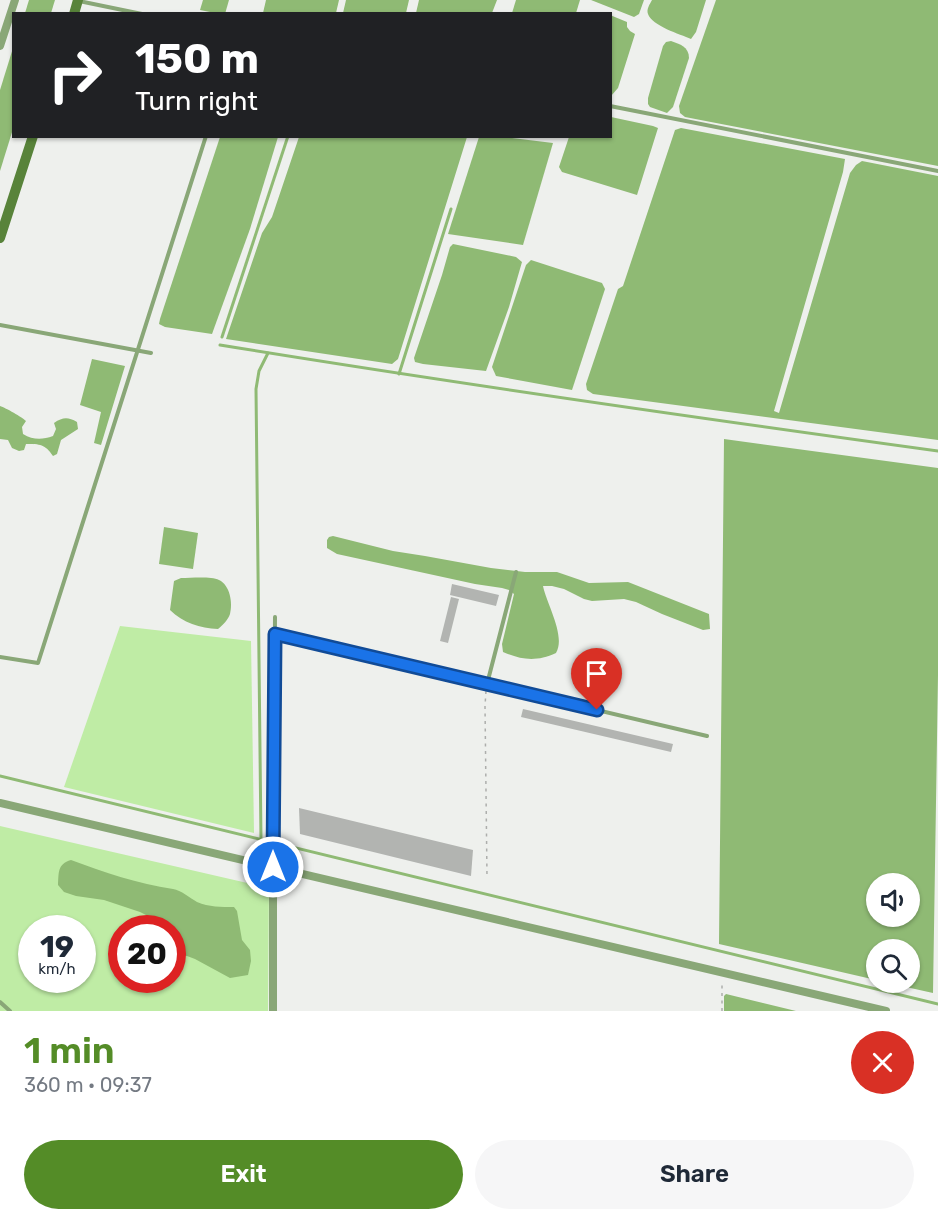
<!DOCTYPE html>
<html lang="en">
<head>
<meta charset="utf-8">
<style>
	:root { --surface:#fff; --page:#f6f6f7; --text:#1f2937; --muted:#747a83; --accent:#548c27 }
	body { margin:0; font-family:Rubik,sans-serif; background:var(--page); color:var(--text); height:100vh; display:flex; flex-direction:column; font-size:22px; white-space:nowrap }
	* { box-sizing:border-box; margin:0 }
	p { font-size:20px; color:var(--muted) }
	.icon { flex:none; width:33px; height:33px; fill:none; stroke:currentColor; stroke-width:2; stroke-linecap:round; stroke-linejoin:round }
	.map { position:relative; height:1011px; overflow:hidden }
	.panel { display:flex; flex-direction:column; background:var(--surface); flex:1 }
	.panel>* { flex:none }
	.hud { position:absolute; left:12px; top:12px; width:600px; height:126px; border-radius:0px; box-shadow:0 2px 4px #0004; background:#202124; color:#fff; overflow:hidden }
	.buttons { position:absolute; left:866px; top:873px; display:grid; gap:12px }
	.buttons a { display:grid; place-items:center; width:54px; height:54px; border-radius:50%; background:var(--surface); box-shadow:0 2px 4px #0004; font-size:30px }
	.speed { position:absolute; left:18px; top:915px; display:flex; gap:12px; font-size:30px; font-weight:700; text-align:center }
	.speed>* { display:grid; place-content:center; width:78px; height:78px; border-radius:50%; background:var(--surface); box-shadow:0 2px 4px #0004; line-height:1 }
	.speed small { font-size:15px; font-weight:400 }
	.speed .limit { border:9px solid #d22; background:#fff; color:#111 }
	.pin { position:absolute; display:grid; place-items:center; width:51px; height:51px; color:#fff; margin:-62px -26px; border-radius:50% 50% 50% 0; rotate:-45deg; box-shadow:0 0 6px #0007 }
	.pin .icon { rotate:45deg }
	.me { position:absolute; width:66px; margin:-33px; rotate:0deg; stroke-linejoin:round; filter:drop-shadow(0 0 4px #0008) }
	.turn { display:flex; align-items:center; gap:21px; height:126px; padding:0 24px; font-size:27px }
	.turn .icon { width:78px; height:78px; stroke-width:2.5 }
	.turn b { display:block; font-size:42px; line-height:51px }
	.round { display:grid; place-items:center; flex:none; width:63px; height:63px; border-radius:32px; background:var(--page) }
	.summary { display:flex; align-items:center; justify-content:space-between; height:102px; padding:0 24px }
	h1 { font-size:36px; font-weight:600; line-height:45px; color:var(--accent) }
	.cta { display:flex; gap:12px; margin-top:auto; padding:12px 24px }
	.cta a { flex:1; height:69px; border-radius:36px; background:var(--accent); color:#fff; font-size:24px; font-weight:600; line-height:69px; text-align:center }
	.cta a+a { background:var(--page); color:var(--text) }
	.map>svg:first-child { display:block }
	.green { fill:#bfeca5; fill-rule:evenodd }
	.water { fill:#8fba74; fill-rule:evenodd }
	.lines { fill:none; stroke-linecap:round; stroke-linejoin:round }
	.stream { stroke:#8fba74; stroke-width:3 }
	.building { fill:#b2b4b1 }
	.path { stroke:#adaeac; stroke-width:1.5; stroke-dasharray:3 4.5; stroke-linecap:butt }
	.lane { stroke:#89a777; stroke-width:4 }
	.street { stroke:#89a777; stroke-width:8 }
	.secondary { stroke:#58833a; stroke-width:10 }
	.route-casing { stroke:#114b97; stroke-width:15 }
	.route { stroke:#1a73e8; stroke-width:10 }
</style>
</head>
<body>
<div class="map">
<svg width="938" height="1011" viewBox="0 0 938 1011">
	<rect width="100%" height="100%" fill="#eef0ed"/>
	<g class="green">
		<polygon points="120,626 251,641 254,833 64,787"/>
		<path d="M0,826L269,888L268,1011H0ZM32,928H82V980H32ZM122,928H172V980H122Z"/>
	</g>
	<g class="water">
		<polygon points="29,0 55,0 51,13 25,13"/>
		<polygon points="203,0 229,0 225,14 215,13 200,10"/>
		<polygon points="266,0 339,0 336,13 263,13"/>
		<polygon points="346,0 409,0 406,13 343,13"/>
		<polygon points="419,0 497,0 492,13 416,13"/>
		<polygon points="516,0 580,0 576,13 512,13"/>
		<polygon points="591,0 644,0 639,14 634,17"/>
		<path d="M652,0H706L696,32L691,39C680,34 652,26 648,14C646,9 650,4 652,0Z"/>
		<polygon points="716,0 938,0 938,166 685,117 680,113 679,106"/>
		<polygon points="610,15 627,22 627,27 630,31 635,34 618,88 611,96"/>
		<path d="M671,41C680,44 689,47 689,58L673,107L667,113L650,107L648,104V98L663,46L666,42Z"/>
		<polygon points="13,48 13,129 0,171 0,90"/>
		<polygon points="611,117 653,126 658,128 637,195 562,172 559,167 569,137 610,136"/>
		<polygon points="681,128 845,159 843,172 774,411 779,413 850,173 856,165 862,161 938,176 938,440 593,394 587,390 586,384 618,289 623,286 675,130"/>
		<polygon points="220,137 278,137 250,229 212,334 165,327 159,324 160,319"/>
		<polygon points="299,137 467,137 398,359 392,364 226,339 262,233 272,217"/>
		<polygon points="479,137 504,137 553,143 523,245 448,234"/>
		<polygon points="453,244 516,257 522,262 509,307 486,371 423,364 415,362 414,358 442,275 450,247"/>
		<polygon points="531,260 602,283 605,289 572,390 496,376 492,367 526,265"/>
		<polygon points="92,359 125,366 101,445 94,443 101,412 80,405"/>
		<path d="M0,406C6,408 22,417 26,421L22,427L23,434C33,440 42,440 53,436L56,429L54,423C63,417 68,417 77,422L78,429L61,440L57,454L53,456C45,444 40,444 26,444L24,450L19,451L12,448L8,440L0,439Z"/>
		<path d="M724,439L938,468V675L933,993L888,983L909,982V950H876V980L719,944ZM876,884H909V916H876Z"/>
		<polygon points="164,527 198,533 193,569 159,564"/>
		<path d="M333,536L393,551L425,556L491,568L525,572H557L589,583L628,582L709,614L710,629L703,630L662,614L636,602L624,599L592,601L584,599L564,589L552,586H543C547,605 566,636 556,653C536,662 522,660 503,652L502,644L514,594L509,590L502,588L475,584L337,554L327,548V540L329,537Z"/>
		<path d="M181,578C191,578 211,576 219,580C230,585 233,603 230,614C228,620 223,625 218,629C200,628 183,623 170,610L174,581Z"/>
		<path d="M71,860C104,872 138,884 173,889C181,890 190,898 197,902C209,907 221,907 234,907L237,911L242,940L250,950L251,961L248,975L230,978L195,959L187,956L173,954V943L177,940L173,934L172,928L140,912L104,900L76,896L64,892L58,885C59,873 57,864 71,860Z"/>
		<polygon points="726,994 796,1011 724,1011 724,996"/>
	</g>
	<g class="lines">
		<g class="stream">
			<polyline points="222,337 288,136"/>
			<path d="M220,345C459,384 698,418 938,451"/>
			<polyline points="399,374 451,209"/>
			<polyline points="0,776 938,1004"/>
			<polyline points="261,840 256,389 259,371 268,353"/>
		</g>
	</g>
	<g class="building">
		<polygon points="452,584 499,595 496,606 450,595"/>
		<polygon points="451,597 459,599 448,643 440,641"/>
		<polygon points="523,709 673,744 671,752 521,717"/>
		<polygon points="299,808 473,850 471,876 300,834"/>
	</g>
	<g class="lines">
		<g class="path">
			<polyline points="486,691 485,706 487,877"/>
			<polyline points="722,1011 722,982"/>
		</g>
		<g class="lane">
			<polyline points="79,1 142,14"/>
			<polyline points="610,106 938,171"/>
			<polyline points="0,325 151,353"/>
			<polyline points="275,634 707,736"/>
			<polyline points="0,657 38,663 206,136"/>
			<polyline points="487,684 516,572"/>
			<polyline points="273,867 275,617"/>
			<polyline points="0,1002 10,1011"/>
		</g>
		<g class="street">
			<polyline points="0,46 15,0"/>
			<polyline points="0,803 886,1011"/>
			<polyline points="273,1011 273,867"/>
		</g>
		<g class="secondary">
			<polyline points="74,14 78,0"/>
			<polyline points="0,238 33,136"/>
		</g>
	</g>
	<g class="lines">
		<g class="route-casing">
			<polyline id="route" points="273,867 275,634 597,710"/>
		</g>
		<use href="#route" class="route"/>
	</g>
</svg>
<div class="buttons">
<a><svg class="icon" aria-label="sound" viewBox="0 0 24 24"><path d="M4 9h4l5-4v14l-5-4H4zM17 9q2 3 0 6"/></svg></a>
<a><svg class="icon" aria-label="search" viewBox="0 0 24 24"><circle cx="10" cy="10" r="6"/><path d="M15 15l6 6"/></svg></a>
</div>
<div class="speed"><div>19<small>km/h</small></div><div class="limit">20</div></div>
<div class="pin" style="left:597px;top:710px;background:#d93025"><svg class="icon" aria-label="arrive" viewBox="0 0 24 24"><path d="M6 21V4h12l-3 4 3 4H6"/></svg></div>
<svg class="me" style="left:273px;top:867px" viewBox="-20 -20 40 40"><circle r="17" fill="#1a73e8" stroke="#fff" stroke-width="3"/><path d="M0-11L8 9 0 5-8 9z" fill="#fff"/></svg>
<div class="hud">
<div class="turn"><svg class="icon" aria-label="right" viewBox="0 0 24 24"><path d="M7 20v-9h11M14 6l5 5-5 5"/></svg><div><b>150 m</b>Turn right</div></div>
</div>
</div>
<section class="panel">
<div class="summary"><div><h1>1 min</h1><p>360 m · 09:37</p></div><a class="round" style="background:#d93025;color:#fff"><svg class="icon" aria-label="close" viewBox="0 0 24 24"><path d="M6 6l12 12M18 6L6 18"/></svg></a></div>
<div class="cta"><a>Exit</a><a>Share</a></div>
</section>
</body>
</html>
